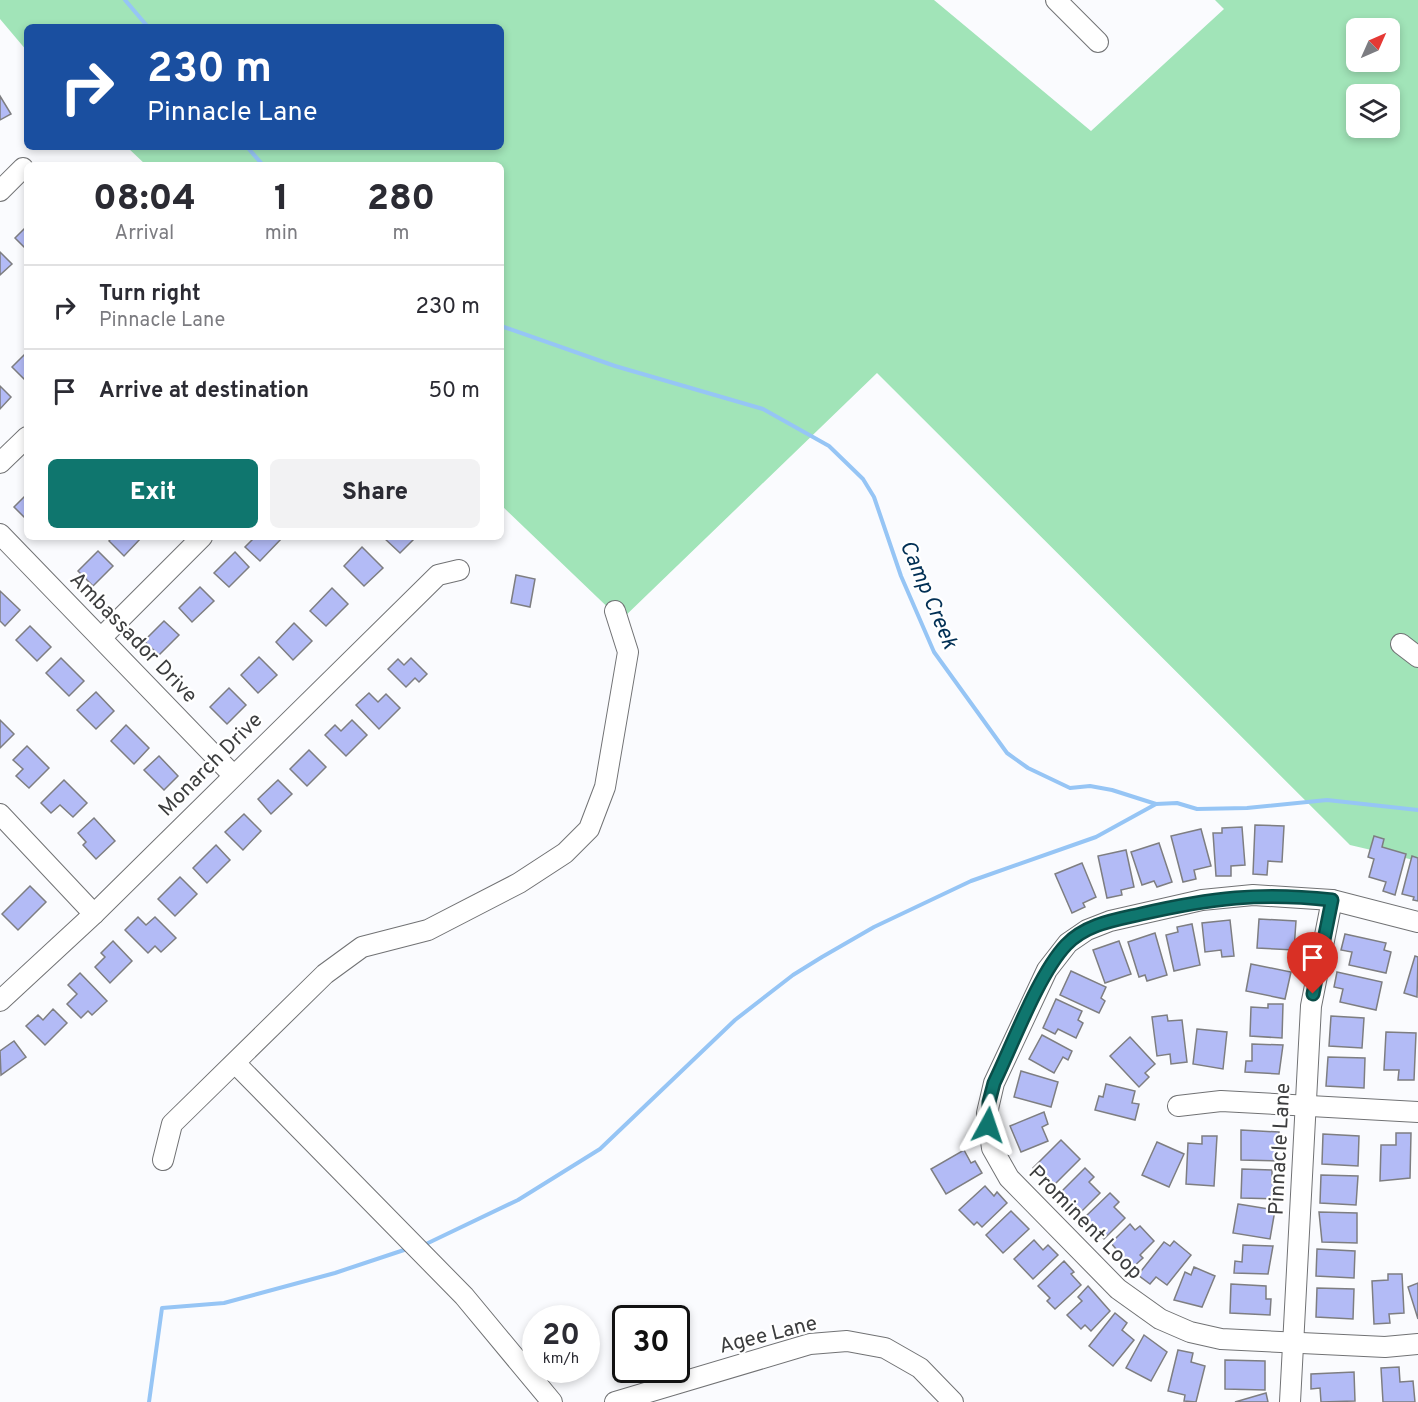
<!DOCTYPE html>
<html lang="en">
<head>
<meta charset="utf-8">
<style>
	:root { --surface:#fff; --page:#f2f2f3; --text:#2b2b33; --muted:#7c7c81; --line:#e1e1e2; --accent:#0f766e }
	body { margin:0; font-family:Overpass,sans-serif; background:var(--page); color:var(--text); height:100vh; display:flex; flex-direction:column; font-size:22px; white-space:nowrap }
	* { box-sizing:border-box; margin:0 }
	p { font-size:20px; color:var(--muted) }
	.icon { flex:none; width:33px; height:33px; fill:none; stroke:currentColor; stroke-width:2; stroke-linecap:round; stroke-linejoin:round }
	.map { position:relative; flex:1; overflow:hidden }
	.sheet { position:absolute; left:24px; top:162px; width:480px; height:378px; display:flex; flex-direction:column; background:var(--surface); border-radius:9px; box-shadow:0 3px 9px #0003 }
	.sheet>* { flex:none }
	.top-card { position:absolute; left:24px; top:24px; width:480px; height:126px; border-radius:9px; box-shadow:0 3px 9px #0003; background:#1a4fa0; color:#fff; overflow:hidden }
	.needle { width:39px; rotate:45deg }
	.controls { position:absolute; left:1346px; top:18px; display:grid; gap:12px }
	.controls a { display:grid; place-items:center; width:54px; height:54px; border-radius:9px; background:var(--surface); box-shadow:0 3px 9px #0003; font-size:30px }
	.speed { position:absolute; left:522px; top:1305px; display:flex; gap:12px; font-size:30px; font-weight:700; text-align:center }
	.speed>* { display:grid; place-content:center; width:78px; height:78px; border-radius:50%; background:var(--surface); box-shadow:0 3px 9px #0003; line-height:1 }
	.speed small { font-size:15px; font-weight:400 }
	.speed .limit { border:3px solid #111; border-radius:9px; background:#fff; color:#111 }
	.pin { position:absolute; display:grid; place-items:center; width:51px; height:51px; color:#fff; margin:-62px -26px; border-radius:50% 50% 50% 0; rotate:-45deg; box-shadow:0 0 6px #0007 }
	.pin .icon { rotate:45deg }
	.me { position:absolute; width:66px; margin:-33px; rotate:5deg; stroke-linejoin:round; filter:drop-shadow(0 0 4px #0008) }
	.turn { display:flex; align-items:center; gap:21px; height:126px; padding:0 24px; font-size:27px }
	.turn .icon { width:78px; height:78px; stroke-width:2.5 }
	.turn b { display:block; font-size:42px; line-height:51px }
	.eta { display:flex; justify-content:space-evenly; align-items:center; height:102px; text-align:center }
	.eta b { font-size:36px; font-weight:800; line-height:42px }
	.button { display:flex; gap:12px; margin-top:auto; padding:12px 24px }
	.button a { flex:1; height:69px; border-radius:9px; background:var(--accent); color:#fff; font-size:24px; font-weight:800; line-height:69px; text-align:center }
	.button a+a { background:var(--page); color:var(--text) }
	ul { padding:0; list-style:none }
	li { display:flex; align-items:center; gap:18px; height:84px; padding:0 24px; border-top:2px solid var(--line) }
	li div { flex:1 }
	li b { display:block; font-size:22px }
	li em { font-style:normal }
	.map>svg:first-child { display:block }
	.green { fill:#a1e4b8; fill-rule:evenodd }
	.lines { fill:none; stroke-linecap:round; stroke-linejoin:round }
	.stream { stroke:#96c5f5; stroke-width:4 }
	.building { fill:#b3bbf6; stroke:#7e7e81; stroke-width:1.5 }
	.minor-casing { stroke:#717274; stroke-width:22 }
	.minor { stroke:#fff; stroke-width:20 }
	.route-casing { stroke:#0a4d48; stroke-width:15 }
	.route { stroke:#0f766e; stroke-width:10 }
	.labels { text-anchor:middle; stroke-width:4.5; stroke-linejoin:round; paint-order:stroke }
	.street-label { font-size:21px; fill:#3c3d3e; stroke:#fff }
	.water-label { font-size:22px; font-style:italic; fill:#012f54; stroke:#fff }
</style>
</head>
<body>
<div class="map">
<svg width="1418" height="1402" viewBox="0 0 1418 1402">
	<rect width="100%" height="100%" fill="#fafbfe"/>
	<path class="green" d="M0,0H934L1091,131L1224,9L1215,0H1418V861L1350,845L877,373L621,620L501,505V165H146L127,147H501V27H27V51L0,19ZM1356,28H1389V62H1356ZM1356,94H1389V128H1356Z"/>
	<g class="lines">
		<g class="stream">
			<polyline points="125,0 148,27"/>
			<polyline points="247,147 263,165"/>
			<polyline points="501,326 615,366 763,409 829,446 863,479 874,497 901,576 934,652 1007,753 1028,768 1070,788 1090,786 1112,790 1156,804 1177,803 1197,809 1247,808 1327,800 1418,810"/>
			<polyline points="426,1244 518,1200 600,1149 735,1020 793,975 822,957 874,927 971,881 1096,837 1156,804"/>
			<polyline points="149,1402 162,1308 224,1303 335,1273 404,1250"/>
		</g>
	</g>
	<g class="building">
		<polygon points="0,96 11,114 0,120"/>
		<polygon points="27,226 27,250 15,238"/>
		<polygon points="0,252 12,264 0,275"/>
		<polygon points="27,352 27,382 12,367"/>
		<polygon points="0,386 11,397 0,409"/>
		<polygon points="27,494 27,520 14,507"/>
		<polygon points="112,537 142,537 124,556 109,541"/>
		<polygon points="255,537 281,537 282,538 260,561 245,547"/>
		<polygon points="383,537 416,537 400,553"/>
		<polygon points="362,547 383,568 364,586 344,566"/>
		<polygon points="98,551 113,566 93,586 78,571"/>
		<polygon points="235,552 249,567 229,587 214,573"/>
		<polygon points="516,575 535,579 530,607 511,603"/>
		<polygon points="200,587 214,601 192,622 179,608"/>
		<polygon points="332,588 348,604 326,626 310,611"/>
		<polygon points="0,591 20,610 5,626 0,621"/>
		<polygon points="164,621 179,635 159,655 144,641"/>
		<polygon points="294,623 312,641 293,660 276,642"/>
		<polygon points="30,626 51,647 37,661 16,640"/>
		<polygon points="259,657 277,675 258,693 241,675"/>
		<polygon points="61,658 84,681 69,696 46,673"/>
		<polygon points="411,658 427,674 419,682 415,678 406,687 388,669 398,659 404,665"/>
		<polygon points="229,688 246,705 227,724 210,707"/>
		<polygon points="96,692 114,711 96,729 77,710"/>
		<polygon points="369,693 378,702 386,694 400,708 379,729 356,705"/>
		<polygon points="0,720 14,734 0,748"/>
		<polygon points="352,720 367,735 346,756 325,735 335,725 341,731"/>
		<polygon points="126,725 149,748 134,764 111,741"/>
		<polygon points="27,746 49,768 29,788 16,776 23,769 13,760"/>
		<polygon points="309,750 326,767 307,786 290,769"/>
		<polygon points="159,756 178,776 164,790 144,770"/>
		<polygon points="64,780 87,803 73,817 60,805 51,813 41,803"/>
		<polygon points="278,780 292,794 271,814 258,799"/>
		<polygon points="244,814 261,831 243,850 225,832"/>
		<polygon points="94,818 115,841 96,859 83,845 86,842 78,833"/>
		<polygon points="1255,825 1284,826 1282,862 1268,861 1267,875 1253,874"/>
		<polygon points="1242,827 1245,865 1231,866 1231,876 1216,876 1213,833 1222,833 1222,828"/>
		<polygon points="1201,829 1211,866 1194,870 1196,879 1183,882 1171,836"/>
		<polygon points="1374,836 1384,839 1382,847 1406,854 1395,895 1383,891 1386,882 1369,877 1374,859 1368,857"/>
		<polygon points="1159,843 1172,882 1157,887 1154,881 1142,885 1131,852"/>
		<polygon points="216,845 230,860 207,883 193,868"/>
		<polygon points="1126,850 1134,887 1121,890 1122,895 1107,898 1098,856"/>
		<polygon points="1412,856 1418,858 1418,901 1413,900 1414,897 1402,894"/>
		<polygon points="1082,863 1096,897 1083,903 1085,907 1072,913 1055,874"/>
		<polygon points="180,877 197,894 175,916 158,899"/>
		<polygon points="30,886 46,902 18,930 2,914"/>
		<polygon points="138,917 146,925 155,917 176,938 161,952 155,946 148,953 125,930"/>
		<polygon points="1259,919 1296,921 1294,950 1257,948"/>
		<polygon points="1230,920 1234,956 1222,957 1221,950 1205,952 1202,923"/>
		<polygon points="1192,924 1200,965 1174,971 1166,935 1178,932 1177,927"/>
		<polygon points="1155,933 1167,975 1147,981 1145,975 1139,977 1128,942"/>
		<polygon points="1345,934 1386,943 1384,950 1391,952 1386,973 1349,965 1352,952 1341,950"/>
		<polygon points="113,941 132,961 110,983 95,967 105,957 101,953"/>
		<polygon points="1119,941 1131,974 1105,983 1093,950"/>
		<polygon points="1415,956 1418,957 1417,997 1404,993"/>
		<polygon points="1251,964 1291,972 1285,999 1246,991"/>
		<polygon points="1071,971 1106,987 1101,998 1105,1001 1099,1013 1060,995"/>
		<polygon points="1337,972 1382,982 1376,1010 1340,1002 1343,989 1334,987"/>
		<polygon points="80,973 107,1001 92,1015 88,1011 81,1018 67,1004 77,994 68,985"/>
		<polygon points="1056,999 1082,1011 1078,1020 1083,1023 1076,1038 1058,1029 1055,1034 1043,1028"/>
		<polygon points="1268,1004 1283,1004 1282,1038 1250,1036 1251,1007 1268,1008"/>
		<polygon points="53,1009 67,1023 45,1045 26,1026 38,1015 43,1020"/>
		<polygon points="1167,1015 1168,1021 1182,1020 1187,1062 1171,1064 1170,1054 1157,1056 1152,1017"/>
		<polygon points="1331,1016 1364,1018 1362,1048 1329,1046"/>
		<polygon points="1197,1029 1227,1032 1223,1069 1193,1064"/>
		<polygon points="1386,1032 1416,1033 1414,1080 1398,1080 1399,1070 1384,1070"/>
		<polygon points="1042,1035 1072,1051 1068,1060 1063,1057 1054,1073 1029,1059"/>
		<polygon points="1130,1037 1155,1064 1145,1073 1149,1077 1139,1087 1110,1056"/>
		<polygon points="14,1041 26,1057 1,1075 0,1051"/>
		<polygon points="1252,1044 1283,1045 1279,1074 1245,1072 1246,1061 1252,1061"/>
		<polygon points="1328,1057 1365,1058 1364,1088 1326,1086"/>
		<polygon points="1021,1071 1058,1082 1051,1107 1014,1097"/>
		<polygon points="1106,1084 1135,1091 1132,1103 1139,1104 1135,1120 1095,1110 1099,1096 1103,1097"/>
		<polygon points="1044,1112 1048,1124 1042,1127 1048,1141 1021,1152 1010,1126"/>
		<polygon points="1241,1130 1279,1132 1278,1161 1241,1160"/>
		<polygon points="1396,1133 1411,1133 1410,1178 1380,1181 1381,1145 1396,1145"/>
		<polygon points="1323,1134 1359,1136 1358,1166 1322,1164"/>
		<polygon points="1202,1136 1217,1136 1214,1186 1186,1184 1188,1143 1202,1144"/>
		<polygon points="1061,1140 1080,1159 1052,1187 1033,1168"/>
		<polygon points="1157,1142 1184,1154 1169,1187 1142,1175"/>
		<polygon points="964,1150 971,1163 975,1161 982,1173 946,1194 931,1169"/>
		<polygon points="1085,1168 1094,1177 1089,1182 1100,1193 1079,1214 1061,1192"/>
		<polygon points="1242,1169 1272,1170 1272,1184 1277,1185 1277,1199 1241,1198"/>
		<polygon points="1321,1175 1358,1176 1356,1205 1320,1203"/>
		<polygon points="985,1186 994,1196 997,1192 1007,1203 982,1227 977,1222 974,1225 959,1210"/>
		<polygon points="1110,1193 1119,1202 1114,1207 1125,1218 1104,1239 1085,1217"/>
		<polygon points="1238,1204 1275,1210 1270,1239 1233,1233"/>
		<polygon points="1011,1211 1029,1229 1003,1253 986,1235"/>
		<polygon points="1319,1212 1357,1213 1357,1243 1322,1242"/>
		<polygon points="1130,1224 1135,1230 1140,1226 1154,1241 1140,1255 1143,1258 1132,1268 1111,1243"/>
		<polygon points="1034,1240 1043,1250 1048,1245 1058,1255 1033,1279 1014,1259"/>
		<polygon points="1174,1241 1191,1255 1167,1285 1156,1277 1150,1284 1138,1275 1164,1242 1170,1246"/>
		<polygon points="1243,1245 1273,1246 1268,1274 1234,1273 1235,1261 1242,1262"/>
		<polygon points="1317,1249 1355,1251 1354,1278 1316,1276"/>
		<polygon points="1064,1261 1074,1272 1071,1274 1081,1285 1055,1309 1047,1301 1050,1298 1038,1286"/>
		<polygon points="1194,1267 1215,1276 1202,1307 1174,1300 1185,1272 1191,1275"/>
		<polygon points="1388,1274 1402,1274 1404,1313 1389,1314 1390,1323 1374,1324 1372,1281 1388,1280"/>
		<polygon points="1418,1283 1418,1319 1408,1287"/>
		<polygon points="1231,1284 1266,1286 1266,1299 1271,1299 1270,1315 1230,1313"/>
		<polygon points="1088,1286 1110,1311 1091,1331 1085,1325 1081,1329 1067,1315 1082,1301 1078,1297"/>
		<polygon points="1317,1288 1354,1289 1353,1319 1316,1317"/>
		<polygon points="1115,1313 1127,1323 1122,1330 1134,1340 1113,1366 1089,1346"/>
		<polygon points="1144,1335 1167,1352 1151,1381 1126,1368"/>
		<polygon points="1178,1350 1193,1353 1191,1362 1205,1366 1196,1402 1184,1401 1185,1395 1168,1391"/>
		<polygon points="1225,1360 1265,1361 1265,1390 1225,1389"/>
		<polygon points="1399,1367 1400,1382 1413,1381 1415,1402 1383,1402 1381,1368"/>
		<polygon points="1354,1372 1355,1401 1321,1402 1320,1388 1311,1389 1311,1374"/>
		<polygon points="1266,1393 1268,1402 1235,1402"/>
	</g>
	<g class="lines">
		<g class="minor-casing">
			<g id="minor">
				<polyline points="1056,0 1098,42"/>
				<polyline points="0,191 23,168"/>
				<polyline points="0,463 27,437"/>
				<polyline points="0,534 233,775"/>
				<polyline points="102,637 202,537"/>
				<polyline points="1401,644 1418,657"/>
				<polyline points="0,814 94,914"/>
				<polyline points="1418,922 1332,900 1253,895 1202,900 1110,921 1087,930 1068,943 1047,970 994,1083 987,1113 992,1148 1009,1178 1118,1289 1160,1319 1190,1332 1221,1339 1385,1347 1418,1344"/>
				<polyline points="0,1001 94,914 438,575 459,570"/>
				<polyline points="236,1064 464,1296 552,1402"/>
				<polyline points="1178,1106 1221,1101 1418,1112"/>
				<polyline points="163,1160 172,1124 325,974 362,947 428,930 519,883 565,853 589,829 605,787 628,652 615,611"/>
				<polyline points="615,1402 810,1344 847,1341 885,1348 920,1368 953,1402"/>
				<polyline points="1290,1402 1311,1006 1332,900"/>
			</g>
		</g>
		<use href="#minor" class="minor"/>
	</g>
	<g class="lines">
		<g class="route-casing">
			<path id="route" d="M988,1125L989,1102L994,1083C1013,1044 1038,975 1066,945C1086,924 1115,920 1141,914C1211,898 1260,892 1332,900L1313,994"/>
		</g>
		<use href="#route" class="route"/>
	</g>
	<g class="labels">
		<g class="street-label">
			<text transform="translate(134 637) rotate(46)" y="7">Ambassador Drive</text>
			<text transform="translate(210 764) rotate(-45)" y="7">Monarch Drive</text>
			<text transform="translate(1279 1149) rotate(-87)" y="7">Pinnacle Lane</text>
			<text transform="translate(1086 1222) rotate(45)" y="7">Prominent Loop</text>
			<text transform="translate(768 1334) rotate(-14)" y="7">Agee Lane</text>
		</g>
		<g class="water-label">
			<text transform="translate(930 594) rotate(67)" y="8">Camp Creek</text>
		</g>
	</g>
</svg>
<div class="controls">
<a><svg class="needle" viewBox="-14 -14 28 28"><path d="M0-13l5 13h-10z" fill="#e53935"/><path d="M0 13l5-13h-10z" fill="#7c7c81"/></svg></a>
<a><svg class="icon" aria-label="layers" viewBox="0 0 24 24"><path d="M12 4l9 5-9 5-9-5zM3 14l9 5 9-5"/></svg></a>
</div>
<div class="speed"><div>20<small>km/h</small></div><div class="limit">30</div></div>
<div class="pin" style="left:1313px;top:994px;background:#d93025"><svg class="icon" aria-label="arrive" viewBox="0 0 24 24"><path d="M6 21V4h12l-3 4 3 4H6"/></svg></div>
<svg class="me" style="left:988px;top:1125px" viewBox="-20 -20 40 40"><path d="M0-17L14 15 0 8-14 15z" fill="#0f766e" stroke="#fff" stroke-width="4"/></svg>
<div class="top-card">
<div class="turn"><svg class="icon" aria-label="right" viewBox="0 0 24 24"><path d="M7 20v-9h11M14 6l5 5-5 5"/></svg><div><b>230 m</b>Pinnacle Lane</div></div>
</div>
<section class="sheet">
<div class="eta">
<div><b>08:04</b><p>Arrival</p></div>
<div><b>1</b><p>min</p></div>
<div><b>280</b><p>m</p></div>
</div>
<ul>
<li><svg class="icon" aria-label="right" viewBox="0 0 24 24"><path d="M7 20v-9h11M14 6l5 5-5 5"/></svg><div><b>Turn right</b><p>Pinnacle Lane</p></div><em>230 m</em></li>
<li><svg class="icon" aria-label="arrive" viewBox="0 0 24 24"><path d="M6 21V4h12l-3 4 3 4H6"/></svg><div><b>Arrive at destination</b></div><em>50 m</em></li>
</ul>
<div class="button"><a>Exit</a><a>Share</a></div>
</section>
</div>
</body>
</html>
